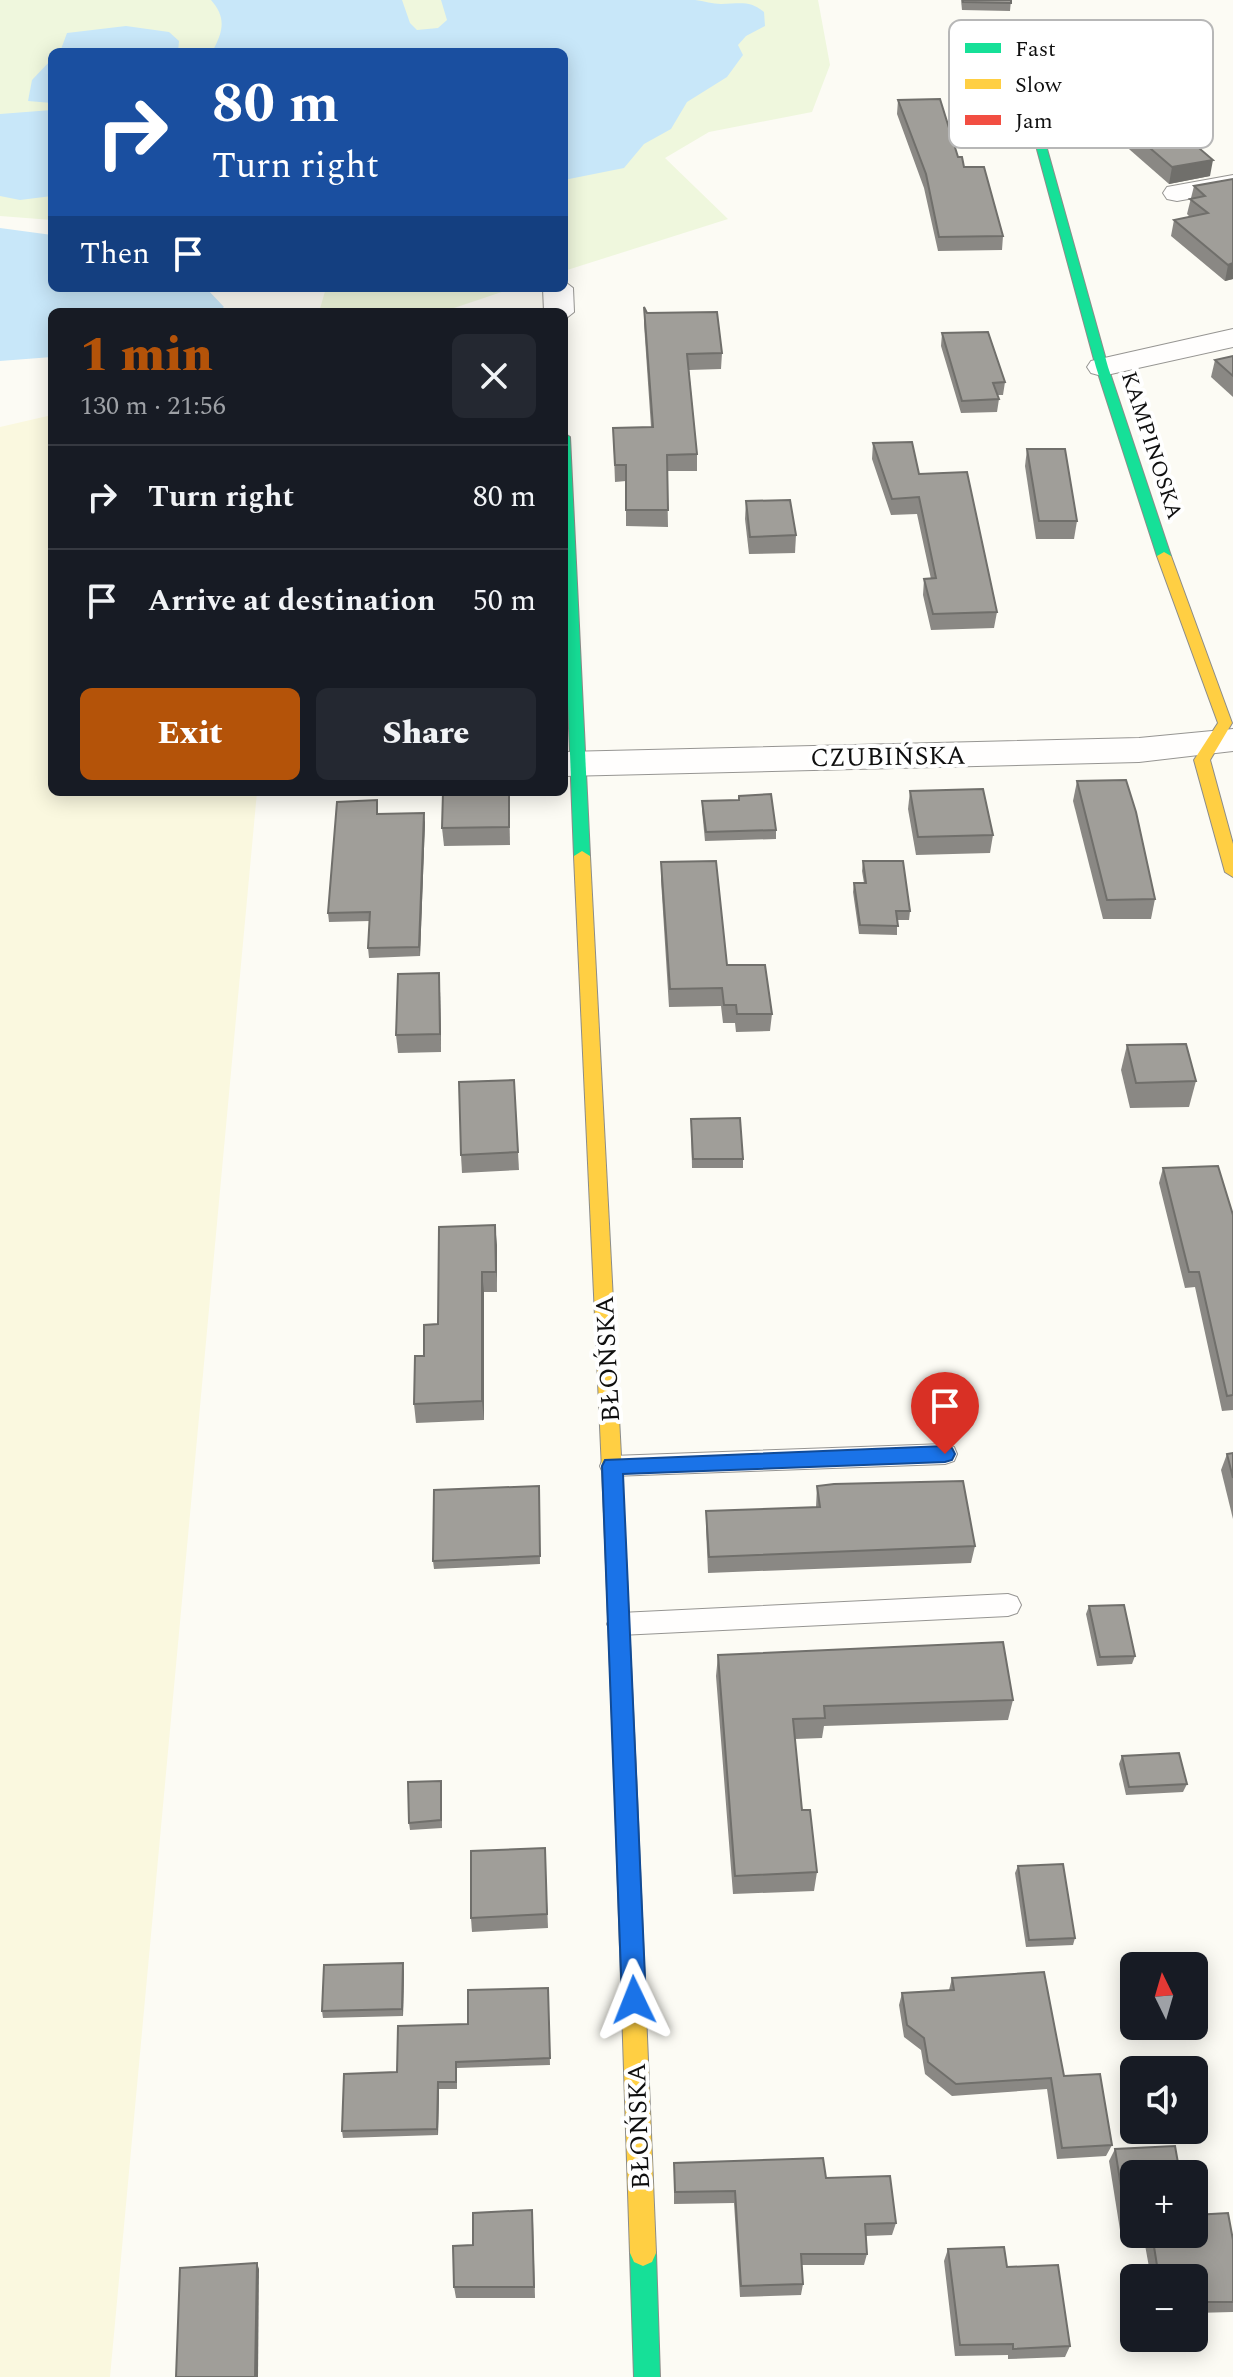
<!DOCTYPE html>
<html lang="en">
<head>
<meta charset="utf-8">
<style>
	:root { --surface:#171b24; --page:#242831; --text:#f1f3f6; --muted:#9ea1a6; --line:#363941; --accent:#b45309 }
	body { margin:0; font-family:Spectral,serif; background:var(--page); color:var(--text); height:100vh; display:flex; flex-direction:column; font-size:30px; white-space:nowrap }
	* { box-sizing:border-box; margin:0 }
	p { font-size:26px; color:var(--muted) }
	.icon { flex:none; width:44px; height:44px; fill:none; stroke:currentColor; stroke-width:2; stroke-linecap:round; stroke-linejoin:round }
	.map { position:relative; flex:1; overflow:hidden }
	.side { position:absolute; left:48px; top:308px; width:520px; height:488px; display:flex; flex-direction:column; background:var(--surface); border-radius:12px; box-shadow:0 4px 20px #0003 }
	.side>* { flex:none }
	.banner { position:absolute; left:48px; top:48px; width:520px; height:244px; border-radius:12px; box-shadow:0 4px 20px #0003; background:#1a4fa0; color:#fff; overflow:hidden }
	.needle { width:52px; rotate:355deg }
	.controls { position:absolute; left:1120px; top:1952px; display:grid; gap:16px }
	.controls a { display:grid; place-items:center; width:88px; height:88px; border-radius:12px; background:var(--surface); box-shadow:0 4px 20px #0003; font-size:40px }
	.pin { position:absolute; display:grid; place-items:center; width:68px; height:68px; color:#fff; margin:-82px -34px; border-radius:50% 50% 50% 0; rotate:-45deg; box-shadow:0 0 8px #0007 }
	.pin .icon { rotate:45deg }
	.me { position:absolute; width:88px; margin:-44px; rotate:358deg; stroke-linejoin:round; filter:drop-shadow(0 0 6px #0008) }
	.turn { display:flex; align-items:center; gap:28px; height:168px; padding:0 32px; font-size:36px }
	.turn .icon { width:104px; height:104px; stroke-width:2.5 }
	.turn b { display:block; font-size:56px; line-height:68px }
	.then { display:flex; align-items:center; height:76px; padding:0 32px; background:#0003; gap:16px; font-size:30px }
	.round { display:grid; place-items:center; flex:none; width:84px; height:84px; border-radius:12px; background:var(--page) }
	.summary { display:flex; align-items:center; justify-content:space-between; height:136px; padding:0 32px }
	h1 { font-size:48px; font-weight:800; line-height:60px; color:var(--accent) }
	.primary-button { display:flex; gap:16px; margin-top:auto; padding:16px 32px }
	.primary-button a { flex:1; height:92px; border-radius:12px; background:var(--accent); color:#fff; font-size:32px; font-weight:800; line-height:92px; text-align:center }
	.primary-button a+a { background:var(--page); color:var(--text) }
	ul { padding:0; list-style:none }
	li { display:flex; align-items:center; gap:24px; height:104px; padding:0 32px; border-top:2px solid var(--line) }
	li div { flex:1 }
	li b { display:block; font-size:30px }
	li em { font-style:normal }
	.map>svg:first-child { display:block }
	.farmland { fill:#faf8df }
	.pitch { fill:#eff7dd }
	.water { fill:#c8e7f9 }
	.lines { fill:none; stroke-linecap:round; stroke-linejoin:round }
	.lane-casing { stroke:#969592; stroke-width:2 }
	.street-casing { stroke:#969592; stroke-width:2 }
	.fast-casing { stroke:#8c8c89; stroke-width:2 }
	.slow-casing { stroke:#8c8c89; stroke-width:2 }
	.jam-casing { stroke:#8c8c89; stroke-width:2 }
	.lane { fill:#fffefd; fill-rule:evenodd }
	.street { fill:#fffefd; fill-rule:evenodd }
	.fast { fill:#16e098; fill-rule:evenodd }
	.slow { fill:#ffcf43; fill-rule:evenodd }
	.jam { fill:#f24e42; fill-rule:evenodd }
	.wall { fill:#8a8884 }
	.shaded-wall { fill:#706f6b }
	.building { fill:#a09e99; stroke:#706f6b; stroke-width:2 }
	.route { fill:#1a73e8; stroke:#114b97; stroke-width:2 }
	.labels { text-anchor:middle; stroke-width:8; stroke-linejoin:round; paint-order:stroke }
	.far-street-label { font-size:22px; fill:#0f0f0f; stroke:#fff }
	.street-label { font-size:26px; fill:#0f0f0f; stroke:#fff }
	.key { fill:#fff; stroke:#b7b7b7; stroke-width:2 }
	.key-label { font-size:22px; fill:#0f0f0f }
</style>
</head>
<body>
<div class="map">
<svg width="1233" height="2377" viewBox="0 0 1233 2377">
	<rect width="100%" height="100%" fill="#fcfbf4"/>
	<polygon class="farmland" points="52,415 52,792 257,792 110,2377 0,2377 0,427"/>
	<g class="pitch">
		<polygon points="0,0 818,0 830,65 812,112 709,132 665,158 728,219 564,271 564,52 52,52 52,220 0,216"/>
		<polygon points="326,288 514,288 442,312 319,312"/>
	</g>
	<g class="water">
		<path d="M211,0H402L410,23L417,30L438,28L447,20L441,0H695C704,1 713,4 721,4C740,4 749,0 764,12L765,26L746,36L738,45L743,55L727,77L687,102L671,129L644,144L624,168L564,180V52H212C223,32 227,18 211,0Z"/>
		<polygon points="126,26 169,32 179,41 178,52 60,52 67,33"/>
		<polygon points="52,59 52,103 28,101 32,80"/>
		<polygon points="52,110 52,196 20,200 0,196 0,114"/>
		<polygon points="0,228 52,235 52,288 206,288 224,307 218,312 177,312 169,308 150,312 52,312 52,357 0,361"/>
	</g>
	<g class="lines">
		<g class="lane-casing">
			<g id="lane">
				<polygon points="945,1444 954,1447 957,1454 954,1461 945,1464 612,1476 603,1473 600,1466 603,1459 612,1456"/>
				<polygon points="1008,1594 1017,1597 1021,1605 1017,1613 1008,1616 620,1635 611,1632 607,1624 611,1616 620,1613"/>
			</g>
		</g>
		<g class="street-casing">
			<g id="street">
				<polygon points="1233,175 1233,191 1177,201 1167,199 1163,193 1167,187"/>
				<polygon points="564,281 573,288 574,312 564,320 564,312 544,312 543,288 564,288"/>
				<polygon points="1233,329 1233,347 1102,376 1091,373 1087,367 1091,361"/>
				<polygon points="1233,729 1233,751 1139,762 564,776 564,752 1139,738"/>
			</g>
		</g>
		<g class="fast-casing">
			<g id="fast">
				<polygon points="995,23 1004,25 1042,131 1108,367 1171,556 1169,559 1164,560 1157,556 1096,367 1032,131"/>
				<polygon points="564,433 570,437 590,856 582,861 574,856 564,600"/>
				<polygon points="643,2240 652,2244 656,2253 660,2377 634,2377 630,2253 634,2244"/>
			</g>
		</g>
		<g class="slow-casing">
			<g id="slow">
				<polygon points="1164,552 1171,556 1232,723 1210,760 1233,844 1233,877 1225,872 1194,760 1218,723 1157,556"/>
				<polygon points="582,851 590,856 624,1514 621,1520 614,1523 607,1520 604,1514 574,856"/>
				<polygon points="626,1786 634,1789 637,1796 656,2253 652,2262 643,2266 634,2262 630,2253 615,1796 618,1789"/>
			</g>
		</g>
		<g class="jam-casing">
			<polygon id="jam" points="614,1505 621,1508 624,1514 637,1796 634,1803 626,1806 618,1803 615,1796 604,1514 607,1508"/>
		</g>
		<use href="#lane" class="lane"/>
		<use href="#street" class="street"/>
		<use href="#fast" class="fast"/>
		<use href="#slow" class="slow"/>
		<use href="#jam" class="jam"/>
	</g>
	<g class="wall">
		<polygon points="961,0 1011,0 1010,11 962,10"/>
		<polygon points="898,100 958,157 1003,236 1002,250 938,251 924,188 897,114"/>
		<polygon points="1109,113 1210,176 1169,184 1106,129"/>
		<polygon points="1233,179 1233,279 1225,281 1171,236 1174,220 1190,217 1187,214 1194,186"/>
		<polygon points="644,307 647,313 722,353 721,369 689,370 697,454 697,471 667,471 668,527 626,526 626,481 615,482 613,428 651,427 644,324"/>
		<polygon points="942,333 1005,382 1003,395 997,395 999,399 997,412 961,413 941,346"/>
		<polygon points="1233,356 1233,397 1211,377 1215,360"/>
		<polygon points="873,443 919,474 997,612 994,628 931,630 923,595 924,579 931,579 917,514 891,515 872,459"/>
		<polygon points="1027,449 1077,521 1074,539 1036,539 1025,466"/>
		<polygon points="746,501 796,535 795,553 749,554 745,519"/>
		<polygon points="1077,781 1155,899 1151,919 1103,919 1073,801"/>
		<polygon points="910,791 993,835 990,853 916,855 908,809"/>
		<polygon points="509,792 510,845 444,846 442,828"/>
		<polygon points="702,801 776,830 776,839 705,841 702,810"/>
		<polygon points="378,814 425,822 420,956 369,958 368,948 370,921 329,922 328,913"/>
		<polygon points="863,861 910,911 909,920 897,920 897,935 859,934 853,892 854,883 864,883 862,871"/>
		<polygon points="661,862 727,965 772,1014 770,1031 736,1032 735,1023 723,1023 721,1006 669,1007 661,880"/>
		<polygon points="440,991 441,1052 398,1053 396,1035"/>
		<polygon points="1127,1045 1196,1081 1189,1107 1130,1108 1121,1070"/>
		<polygon points="514,1080 519,1170 462,1173 461,1155"/>
		<polygon points="691,1119 743,1159 743,1168 692,1168"/>
		<polygon points="1163,1168 1233,1215 1233,1410 1222,1411 1195,1287 1185,1288 1159,1183"/>
		<polygon points="495,1225 497,1292 484,1292 484,1420 416,1423 414,1404 424,1356 438,1324"/>
		<polygon points="1233,1453 1233,1519 1221,1470 1227,1454"/>
		<polygon points="539,1486 540,1564 434,1569 433,1561"/>
		<polygon points="817,1486 975,1546 971,1563 708,1573 706,1528 706,1511 816,1507"/>
		<polygon points="1089,1606 1135,1656 1132,1664 1097,1666 1086,1614"/>
		<polygon points="718,1655 1013,1700 1008,1720 824,1726 822,1738 795,1739 802,1810 817,1872 814,1891 733,1894 716,1676"/>
		<polygon points="1122,1756 1187,1784 1183,1792 1126,1795 1119,1764"/>
		<polygon points="442,1788 442,1828 410,1830 409,1823"/>
		<polygon points="545,1848 548,1928 472,1932 471,1918"/>
		<polygon points="1018,1866 1075,1938 1073,1945 1026,1947 1015,1873"/>
		<polygon points="404,1971 403,2016 323,2018 322,2011"/>
		<polygon points="952,1978 1064,2076 1112,2145 1106,2156 1057,2159 1047,2089 952,2096 925,2074 921,2050 904,2037 899,2005 902,1993 949,1990"/>
		<polygon points="548,1988 550,2065 457,2068 457,2089 439,2089 438,2135 343,2138 342,2131 397,2072 468,2024"/>
		<polygon points="1115,2149 1134,2174 1134,2229 1120,2230 1109,2161"/>
		<polygon points="674,2163 826,2178 896,2223 892,2235 866,2236 867,2254 864,2265 802,2265 803,2284 801,2295 740,2297 734,2203 674,2204"/>
		<polygon points="533,2221 535,2298 456,2298 454,2287 473,2245"/>
		<polygon points="1143,2234 1194,2234 1233,2240 1233,2312 1194,2313 1194,2278 1151,2278"/>
		<polygon points="948,2249 1007,2267 1070,2346 1065,2357 1008,2359 1008,2355 955,2356 944,2261"/>
	</g>
	<g class="shaded-wall">
		<polygon points="1213,160 1210,176 1169,184 1172,167"/>
		<polygon points="1233,263 1233,279 1225,281 1228,265"/>
		<polygon points="424,813 425,822 420,956 419,947"/>
		<polygon points="439,973 440,991 441,1052 440,1034"/>
		<polygon points="495,1225 497,1245 497,1292 496,1272"/>
		<polygon points="482,1272 484,1292 484,1420 482,1401"/>
		<polygon points="403,1963 404,1971 403,2016 402,2009"/>
		<polygon points="438,2082 439,2089 438,2135 437,2129"/>
		<polygon points="257,2263 259,2269 258,2377 255,2377"/>
	</g>
	<g class="building">
		<polygon points="963,0 1011,0 1011,3 963,2"/>
		<polygon points="940,99 958,157 962,157 964,167 984,167 1003,236 939,237 926,174 898,100"/>
		<polygon points="1151,107 1213,160 1172,167 1109,113"/>
		<polygon points="1233,179 1233,263 1228,265 1174,220 1208,213 1190,199 1205,196 1194,186"/>
		<polygon points="644,307 647,313 717,312 722,353 687,354 697,454 667,455 668,510 626,510 626,465 615,465 613,428 653,427"/>
		<polygon points="988,332 1005,382 993,383 999,399 962,401 942,333"/>
		<polygon points="1233,356 1233,376 1215,360"/>
		<polygon points="912,442 919,474 967,472 997,612 933,614 924,579 936,578 919,497 892,499 873,443"/>
		<polygon points="1027,449 1065,449 1077,521 1039,521"/>
		<polygon points="790,500 796,535 750,537 746,501"/>
		<polygon points="1126,780 1136,812 1155,899 1107,900 1077,781"/>
		<polygon points="983,789 993,835 918,837 910,791"/>
		<polygon points="443,792 509,792 509,827 442,828"/>
		<polygon points="771,794 776,830 706,832 702,801 739,800 739,796"/>
		<polygon points="377,800 377,814 424,813 419,947 368,948 370,912 328,913 337,802"/>
		<polygon points="716,861 727,965 765,965 772,1014 737,1014 736,1005 724,1005 722,988 670,989 661,862"/>
		<polygon points="863,861 903,861 910,911 896,911 898,926 860,925 854,883 866,883"/>
		<polygon points="439,973 440,1034 396,1035 398,974"/>
		<polygon points="1186,1044 1196,1081 1136,1083 1127,1045"/>
		<polygon points="514,1080 518,1152 461,1155 459,1082"/>
		<polygon points="740,1118 743,1159 693,1159 691,1119"/>
		<polygon points="1218,1166 1233,1215 1233,1395 1227,1396 1199,1272 1189,1272 1163,1168"/>
		<polygon points="495,1225 496,1272 482,1272 482,1401 414,1404 415,1356 424,1356 424,1325 438,1324 439,1227"/>
		<polygon points="1233,1453 1233,1478 1227,1454"/>
		<polygon points="963,1481 975,1546 709,1557 706,1511 820,1507 817,1486 834,1484"/>
		<polygon points="539,1486 540,1556 433,1561 434,1490"/>
		<polygon points="1124,1605 1135,1656 1100,1657 1089,1606"/>
		<polygon points="1003,1642 1013,1700 824,1706 825,1718 793,1719 802,1810 810,1810 817,1872 735,1876 718,1655"/>
		<polygon points="1179,1753 1187,1784 1129,1787 1122,1756"/>
		<polygon points="441,1781 441,1820 409,1823 408,1782"/>
		<polygon points="545,1848 547,1914 471,1918 471,1851"/>
		<polygon points="1063,1864 1075,1938 1029,1940 1018,1866"/>
		<polygon points="403,1963 402,2009 322,2011 324,1965"/>
		<polygon points="1044,1972 1064,2076 1100,2074 1112,2145 1062,2148 1051,2078 956,2084 928,2062 924,2038 907,2025 902,1993 954,1990 952,1978"/>
		<polygon points="548,1988 550,2058 456,2062 456,2082 438,2082 437,2129 342,2131 344,2074 397,2072 398,2026 468,2024 468,1990"/>
		<polygon points="1175,2146 1180,2174 1134,2174 1134,2218 1126,2218 1115,2149"/>
		<polygon points="823,2158 826,2178 890,2176 896,2223 865,2224 867,2254 801,2254 803,2284 741,2286 735,2191 675,2192 674,2163"/>
		<polygon points="532,2210 534,2287 454,2287 453,2246 473,2245 473,2213"/>
		<polygon points="1228,2213 1233,2240 1233,2302 1194,2302 1194,2278 1159,2278 1152,2234 1194,2234 1194,2215"/>
		<polygon points="1004,2247 1007,2267 1058,2265 1070,2346 1013,2349 1013,2344 960,2345 948,2249"/>
		<polygon points="257,2263 255,2377 176,2377 180,2268"/>
	</g>
	<polygon class="route" points="945,1446 952,1448 955,1454 952,1460 945,1462 623,1474 646,2000 642,2009 634,2012 625,2009 622,2000 602,1466 605,1460"/>
	<g class="labels">
		<g class="far-street-label">
			<text transform="translate(1153 445) rotate(72)" y="8">KAMPINOSKA</text>
		</g>
		<g class="street-label">
			<text transform="translate(888 756) rotate(-1)" y="9">CZUBIŃSKA</text>
			<text transform="translate(607 1359) rotate(-93)" y="9">BŁOŃSKA</text>
			<text transform="translate(638 2126) rotate(-92)" y="9">BŁOŃSKA</text>
		</g>
	</g>
	<rect x="949" y="20" width="264" height="128" rx="12" class="key"/>
	<rect x="965" y="43" width="36" height="10" fill="#16e098"/>
	<rect x="965" y="79" width="36" height="10" fill="#ffcf43"/>
	<rect x="965" y="115" width="36" height="10" fill="#f24e42"/>
	<g class="key-label">
		<text x="1015" y="56">Fast</text>
		<text x="1015" y="92">Slow</text>
		<text x="1015" y="128">Jam</text>
	</g>
</svg>
<div class="controls">
<a><svg class="needle" viewBox="-14 -14 28 28"><path d="M0-13l5 13h-10z" fill="#e53935"/><path d="M0 13l5-13h-10z" fill="#9ea1a6"/></svg></a>
<a><svg class="icon" aria-label="sound" viewBox="0 0 24 24"><path d="M4 9h4l5-4v14l-5-4H4zM17 9q2 3 0 6"/></svg></a>
<a>+</a>
<a>−</a>
</div>
<div class="pin" style="left:945px;top:1454px;background:#d93025"><svg class="icon" aria-label="arrive" viewBox="0 0 24 24"><path d="M6 21V4h12l-3 4 3 4H6"/></svg></div>
<svg class="me" style="left:634px;top:2000px" viewBox="-20 -20 40 40"><path d="M0-17L14 15 0 8-14 15z" fill="#1a73e8" stroke="#fff" stroke-width="4"/></svg>
<div class="banner">
<div class="turn"><svg class="icon" aria-label="right" viewBox="0 0 24 24"><path d="M7 20v-9h11M14 6l5 5-5 5"/></svg><div><b>80 m</b>Turn right</div></div>
<div class="then">Then<svg class="icon" aria-label="arrive" viewBox="0 0 24 24"><path d="M6 21V4h12l-3 4 3 4H6"/></svg></div>
</div>
<section class="side">
<div class="summary"><div><h1>1 min</h1><p>130 m · 21:56</p></div><a class="round"><svg class="icon" aria-label="close" viewBox="0 0 24 24"><path d="M6 6l12 12M18 6L6 18"/></svg></a></div>
<ul>
<li><svg class="icon" aria-label="right" viewBox="0 0 24 24"><path d="M7 20v-9h11M14 6l5 5-5 5"/></svg><div><b>Turn right</b></div><em>80 m</em></li>
<li><svg class="icon" aria-label="arrive" viewBox="0 0 24 24"><path d="M6 21V4h12l-3 4 3 4H6"/></svg><div><b>Arrive at destination</b></div><em>50 m</em></li>
</ul>
<div class="primary-button"><a>Exit</a><a>Share</a></div>
</section>
</div>
</body>
</html>
